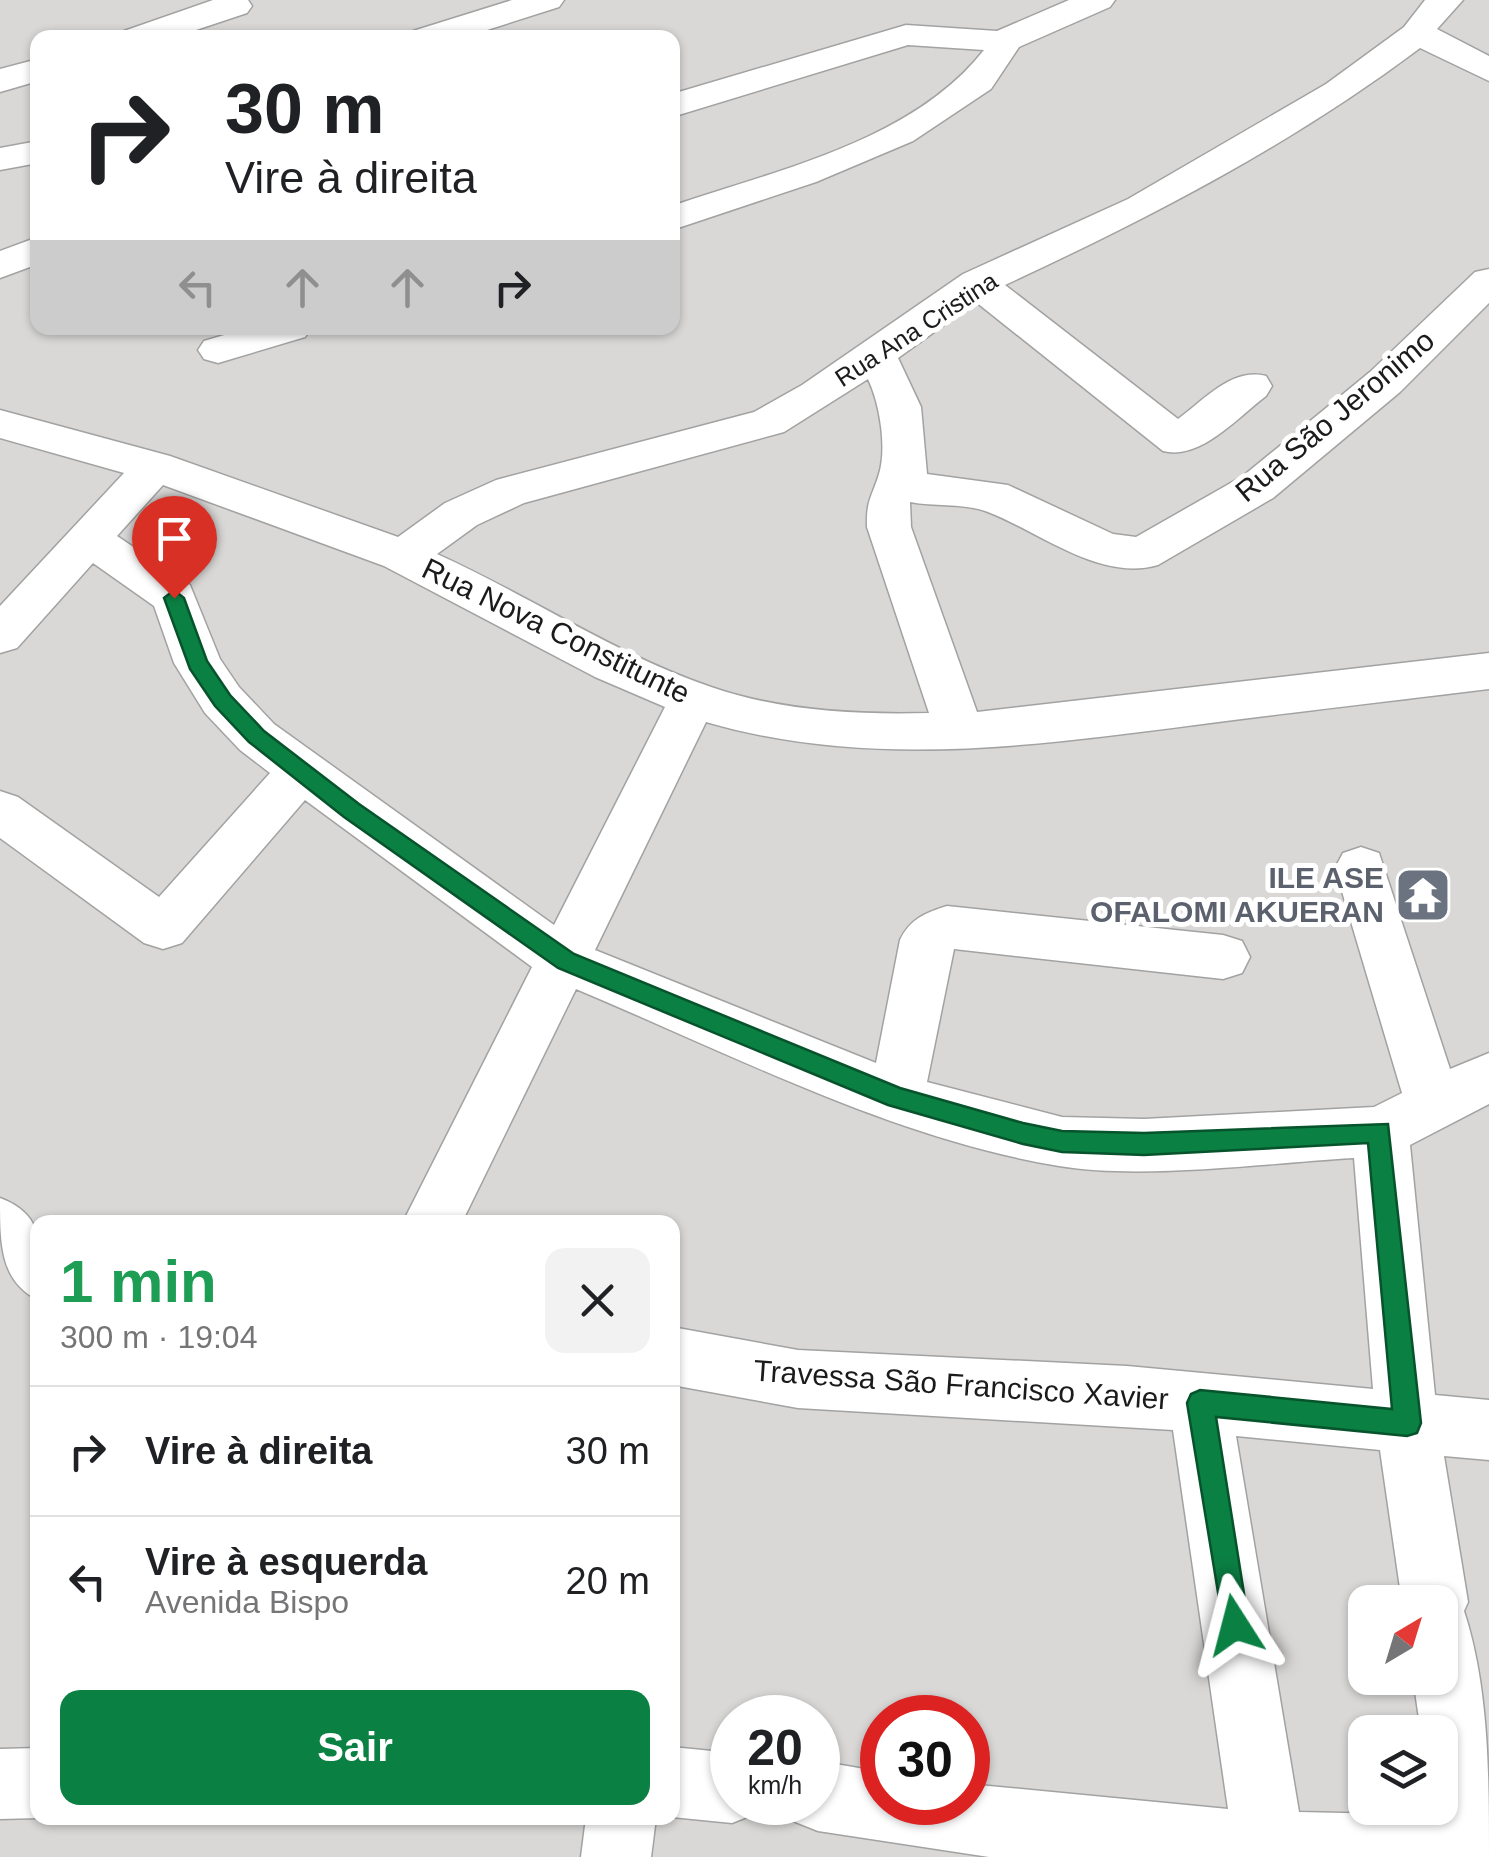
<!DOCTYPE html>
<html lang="pt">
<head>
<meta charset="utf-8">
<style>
	:root { --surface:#fff; --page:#f2f2f2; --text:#202124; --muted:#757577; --line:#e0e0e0; --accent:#0b8043 }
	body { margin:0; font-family:Arial,sans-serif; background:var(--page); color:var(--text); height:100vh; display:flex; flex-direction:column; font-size:38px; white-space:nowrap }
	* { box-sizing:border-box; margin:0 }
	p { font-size:32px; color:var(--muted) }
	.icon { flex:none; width:55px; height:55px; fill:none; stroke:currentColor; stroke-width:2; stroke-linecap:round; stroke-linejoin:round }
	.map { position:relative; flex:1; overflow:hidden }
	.drawer { position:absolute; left:30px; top:1215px; width:650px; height:610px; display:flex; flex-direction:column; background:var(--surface); border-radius:20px; box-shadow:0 2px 8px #0004 }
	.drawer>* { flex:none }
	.top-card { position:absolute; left:30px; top:30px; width:650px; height:305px; border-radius:20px; box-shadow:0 2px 8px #0004; background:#fff; color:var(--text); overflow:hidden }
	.needle { width:65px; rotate:38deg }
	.buttons { position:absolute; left:1348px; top:1585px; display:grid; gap:20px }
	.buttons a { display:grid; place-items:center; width:110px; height:110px; border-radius:20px; background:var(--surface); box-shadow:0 2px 8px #0004; font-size:50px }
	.speed { position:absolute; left:710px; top:1695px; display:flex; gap:20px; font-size:50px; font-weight:700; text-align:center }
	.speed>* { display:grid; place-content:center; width:130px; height:130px; border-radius:50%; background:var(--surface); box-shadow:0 2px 8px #0004; line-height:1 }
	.speed small { font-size:25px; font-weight:400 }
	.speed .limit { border:15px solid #d22; background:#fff; color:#111 }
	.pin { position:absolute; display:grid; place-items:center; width:85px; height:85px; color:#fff; margin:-102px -42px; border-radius:50% 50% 50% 0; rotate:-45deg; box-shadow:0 0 10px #0007 }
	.pin .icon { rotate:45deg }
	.me { position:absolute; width:110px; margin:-55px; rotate:351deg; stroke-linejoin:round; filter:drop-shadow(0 0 8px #0008) }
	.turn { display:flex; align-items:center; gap:35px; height:210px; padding:0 30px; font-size:45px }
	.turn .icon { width:130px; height:130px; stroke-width:2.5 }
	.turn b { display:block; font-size:70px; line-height:85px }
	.lanes { display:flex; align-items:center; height:95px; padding:0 30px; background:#0003; justify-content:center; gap:50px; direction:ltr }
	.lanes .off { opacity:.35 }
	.round { display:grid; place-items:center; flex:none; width:105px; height:105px; border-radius:20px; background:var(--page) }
	.headline { display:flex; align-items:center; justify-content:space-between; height:170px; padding:0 30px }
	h1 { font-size:60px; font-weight:800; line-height:75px; color:#1e9e55 }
	.primary-button { display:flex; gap:20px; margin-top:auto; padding:20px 30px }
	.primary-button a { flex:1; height:115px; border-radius:20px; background:var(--accent); color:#fff; font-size:40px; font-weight:800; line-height:115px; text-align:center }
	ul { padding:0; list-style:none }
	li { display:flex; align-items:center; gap:30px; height:130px; padding:0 30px; border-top:2px solid var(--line) }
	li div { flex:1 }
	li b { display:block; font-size:38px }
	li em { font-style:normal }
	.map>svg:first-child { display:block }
	.residential { fill:#d9d8d7; fill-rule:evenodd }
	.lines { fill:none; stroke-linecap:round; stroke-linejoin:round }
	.minor-casing { stroke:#a2a2a2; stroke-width:3 }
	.minor { fill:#fff; fill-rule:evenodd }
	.route { fill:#0b8043; stroke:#07532c; stroke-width:2.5 }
	.labels { text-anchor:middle; stroke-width:10; stroke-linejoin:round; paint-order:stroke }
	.far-street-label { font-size:25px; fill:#1b1b1b; stroke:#fff }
	.street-label { font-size:30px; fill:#1b1b1b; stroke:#fff }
	.worship-label { font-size:30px; font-weight:bold; fill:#5b616d; stroke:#fff; text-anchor:end }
</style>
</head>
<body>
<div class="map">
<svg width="1489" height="1857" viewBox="0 0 1489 1857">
	<rect width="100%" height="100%" fill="#edebdf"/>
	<path class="residential" d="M0,0H1489V1857H0ZM38,38H672V328H38ZM38,1222H672V1818H38ZM1365,1602H1440V1678H1365ZM732,1718H818V1802H732ZM882,1718H968V1802H882ZM1365,1732H1440V1808H1365Z"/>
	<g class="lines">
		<g class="minor-casing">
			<g id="minor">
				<polygon points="213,0 248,0 252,6 247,13 172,38 119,38 124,31"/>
				<polygon points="512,0 564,0 559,7 462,38 408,38 413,31"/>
				<path d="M1069,0H1115L1110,7L1019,47L991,89L913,141L816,182L672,230V206C777,170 913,141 984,50L908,45L672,117V94L906,25L997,31Z"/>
				<path d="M1425,0H1463L1437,29L1489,56V81L1420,48C1291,145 1151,217 1005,285L1178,419C1204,400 1232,367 1266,376L1272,386L1266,396C1238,417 1200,461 1163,451L976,302L898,358L921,407L927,474L1008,485L1113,534L1136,537L1243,476L1370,372L1475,272L1489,269V303L1400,392L1273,498L1158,565C1100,582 1040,532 988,512C965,503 935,507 910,502L911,527L977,712L1489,653V689C1391,701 1293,712 1195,725C1033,746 867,769 706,722L595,950L876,1063L900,940C910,919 925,913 947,906L1223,935L1242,941L1250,957L1242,973L1223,979L954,949L927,1082L1062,1117L1144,1119L1374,1107L1402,1093L1335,868L1343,853L1361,847L1379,853L1450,1069L1489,1053V1104L1410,1145L1435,1395L1489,1400V1460L1444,1456L1468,1602L1464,1611C1489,1687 1489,1776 1489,1857H989L818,1831L793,1821L786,1802H818V1761L882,1772V1802H968V1784L1228,1809L1173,1430L798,1408L672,1385V1327L798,1350L1127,1366L1373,1389L1354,1158C1267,1163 1142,1180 1059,1166C894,1139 729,1053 576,989L462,1222H403L532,967L305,800L182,943L163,949L144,943L0,838V791L18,797L159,897L270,773L240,750L205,713L174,663L154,606L93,563L17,648L0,653V606L124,473L0,438V410L170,456L398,537L445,503L496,480L754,412L802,385L963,274L1128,199L1326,84L1404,27ZM868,379C880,404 887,448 879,474C872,497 866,500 867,527L929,713C857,715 780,711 711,687C615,654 530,596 437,554L477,525L524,503L784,432ZM163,485L384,566L595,677L665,707L554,925L274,724L239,687L220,659L190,585L117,536ZM1236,1436L1380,1450L1402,1602H1440V1678H1413L1421,1732H1440V1808H1432L1433,1815L1299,1812Z"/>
				<polygon points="38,59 38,81 0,92 0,69"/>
				<polygon points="38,141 38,163 0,170 0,148"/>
				<polygon points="38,237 38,264 0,278 0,251"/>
				<polygon points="248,328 311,328 305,337 218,363 204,359 198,350 204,341"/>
				<path d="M0,1198C51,1217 38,1255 38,1300C0,1281 0,1244 0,1198Z"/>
				<polygon points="672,1747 732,1753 732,1802 761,1802 757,1813 732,1823 672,1817"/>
				<polygon points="38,1748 39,1818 0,1819 0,1749"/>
				<polygon points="586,1818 656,1818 651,1857 581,1857"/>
			</g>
		</g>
		<use href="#minor" class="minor"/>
	</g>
	<polygon class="route" points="174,590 184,598 207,661 230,695 264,731 359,804 574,954 900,1088 1023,1123 1062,1131 1144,1133 1388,1124 1421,1423 1417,1433 1407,1436 1216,1417 1249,1625 1245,1635 1235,1639 1225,1635 1187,1403 1191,1394 1200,1390 1392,1409 1368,1143 1144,1155 1062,1152 1023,1144 888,1105 558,968 344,817 249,742 215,706 190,669 164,598"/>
	<defs>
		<g id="temple-square" transform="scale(2.875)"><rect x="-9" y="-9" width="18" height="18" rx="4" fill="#6b7280" stroke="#fff"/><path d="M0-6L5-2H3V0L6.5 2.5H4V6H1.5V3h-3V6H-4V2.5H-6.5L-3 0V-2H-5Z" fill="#fff"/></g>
	</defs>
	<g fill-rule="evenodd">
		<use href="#temple-square" x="1423" y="895"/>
	</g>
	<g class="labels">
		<g class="far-street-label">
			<text transform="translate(916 329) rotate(-33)" y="9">Rua Ana Cristina</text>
		</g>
		<g class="street-label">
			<text transform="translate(1335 416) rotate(-40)" y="10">Rua São Jeronimo</text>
			<text transform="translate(556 631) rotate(26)" y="10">Rua Nova Constitunte</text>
			<text transform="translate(961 1385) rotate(4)" y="10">Travessa São Francisco Xavier</text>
		</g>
		<g class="worship-label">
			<text x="1384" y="888">ILE ASE<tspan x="1384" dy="34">OFALOMI AKUERAN</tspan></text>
		</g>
	</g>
</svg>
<div class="buttons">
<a><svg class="needle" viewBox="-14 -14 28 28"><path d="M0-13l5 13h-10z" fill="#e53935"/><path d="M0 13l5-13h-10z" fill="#757577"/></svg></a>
<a><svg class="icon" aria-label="layers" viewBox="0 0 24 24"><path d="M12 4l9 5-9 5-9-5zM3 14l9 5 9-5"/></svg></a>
</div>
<div class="speed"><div>20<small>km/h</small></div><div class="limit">30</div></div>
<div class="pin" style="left:174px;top:598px;background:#d93025"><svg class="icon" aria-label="arrive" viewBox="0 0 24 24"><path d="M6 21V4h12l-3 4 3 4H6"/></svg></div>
<svg class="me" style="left:1235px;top:1625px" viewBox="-20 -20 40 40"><path d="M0-17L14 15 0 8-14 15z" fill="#0b8043" stroke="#fff" stroke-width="4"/></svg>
<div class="top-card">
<div class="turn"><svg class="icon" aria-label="right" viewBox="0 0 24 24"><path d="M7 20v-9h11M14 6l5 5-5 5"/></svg><div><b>30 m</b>Vire à direita</div></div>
<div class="lanes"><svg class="icon off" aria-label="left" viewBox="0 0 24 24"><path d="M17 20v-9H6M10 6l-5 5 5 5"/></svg><svg class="icon off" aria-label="ahead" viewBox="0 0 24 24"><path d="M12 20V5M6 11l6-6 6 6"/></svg><svg class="icon off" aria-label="ahead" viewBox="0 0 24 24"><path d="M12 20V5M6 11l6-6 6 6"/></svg><svg class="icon" aria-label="right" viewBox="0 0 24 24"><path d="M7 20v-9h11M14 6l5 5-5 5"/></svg></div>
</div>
<section class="drawer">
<div class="headline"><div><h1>1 min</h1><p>300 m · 19:04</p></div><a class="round"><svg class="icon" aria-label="close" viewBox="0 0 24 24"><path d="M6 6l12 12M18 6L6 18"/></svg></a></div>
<ul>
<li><svg class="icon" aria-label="right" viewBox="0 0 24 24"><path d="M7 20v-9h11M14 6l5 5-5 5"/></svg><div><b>Vire à direita</b></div><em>30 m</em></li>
<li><svg class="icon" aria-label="left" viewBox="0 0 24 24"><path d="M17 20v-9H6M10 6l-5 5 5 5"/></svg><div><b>Vire à esquerda</b><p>Avenida Bispo</p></div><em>20 m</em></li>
</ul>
<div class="primary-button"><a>Sair</a></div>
</section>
</div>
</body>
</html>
